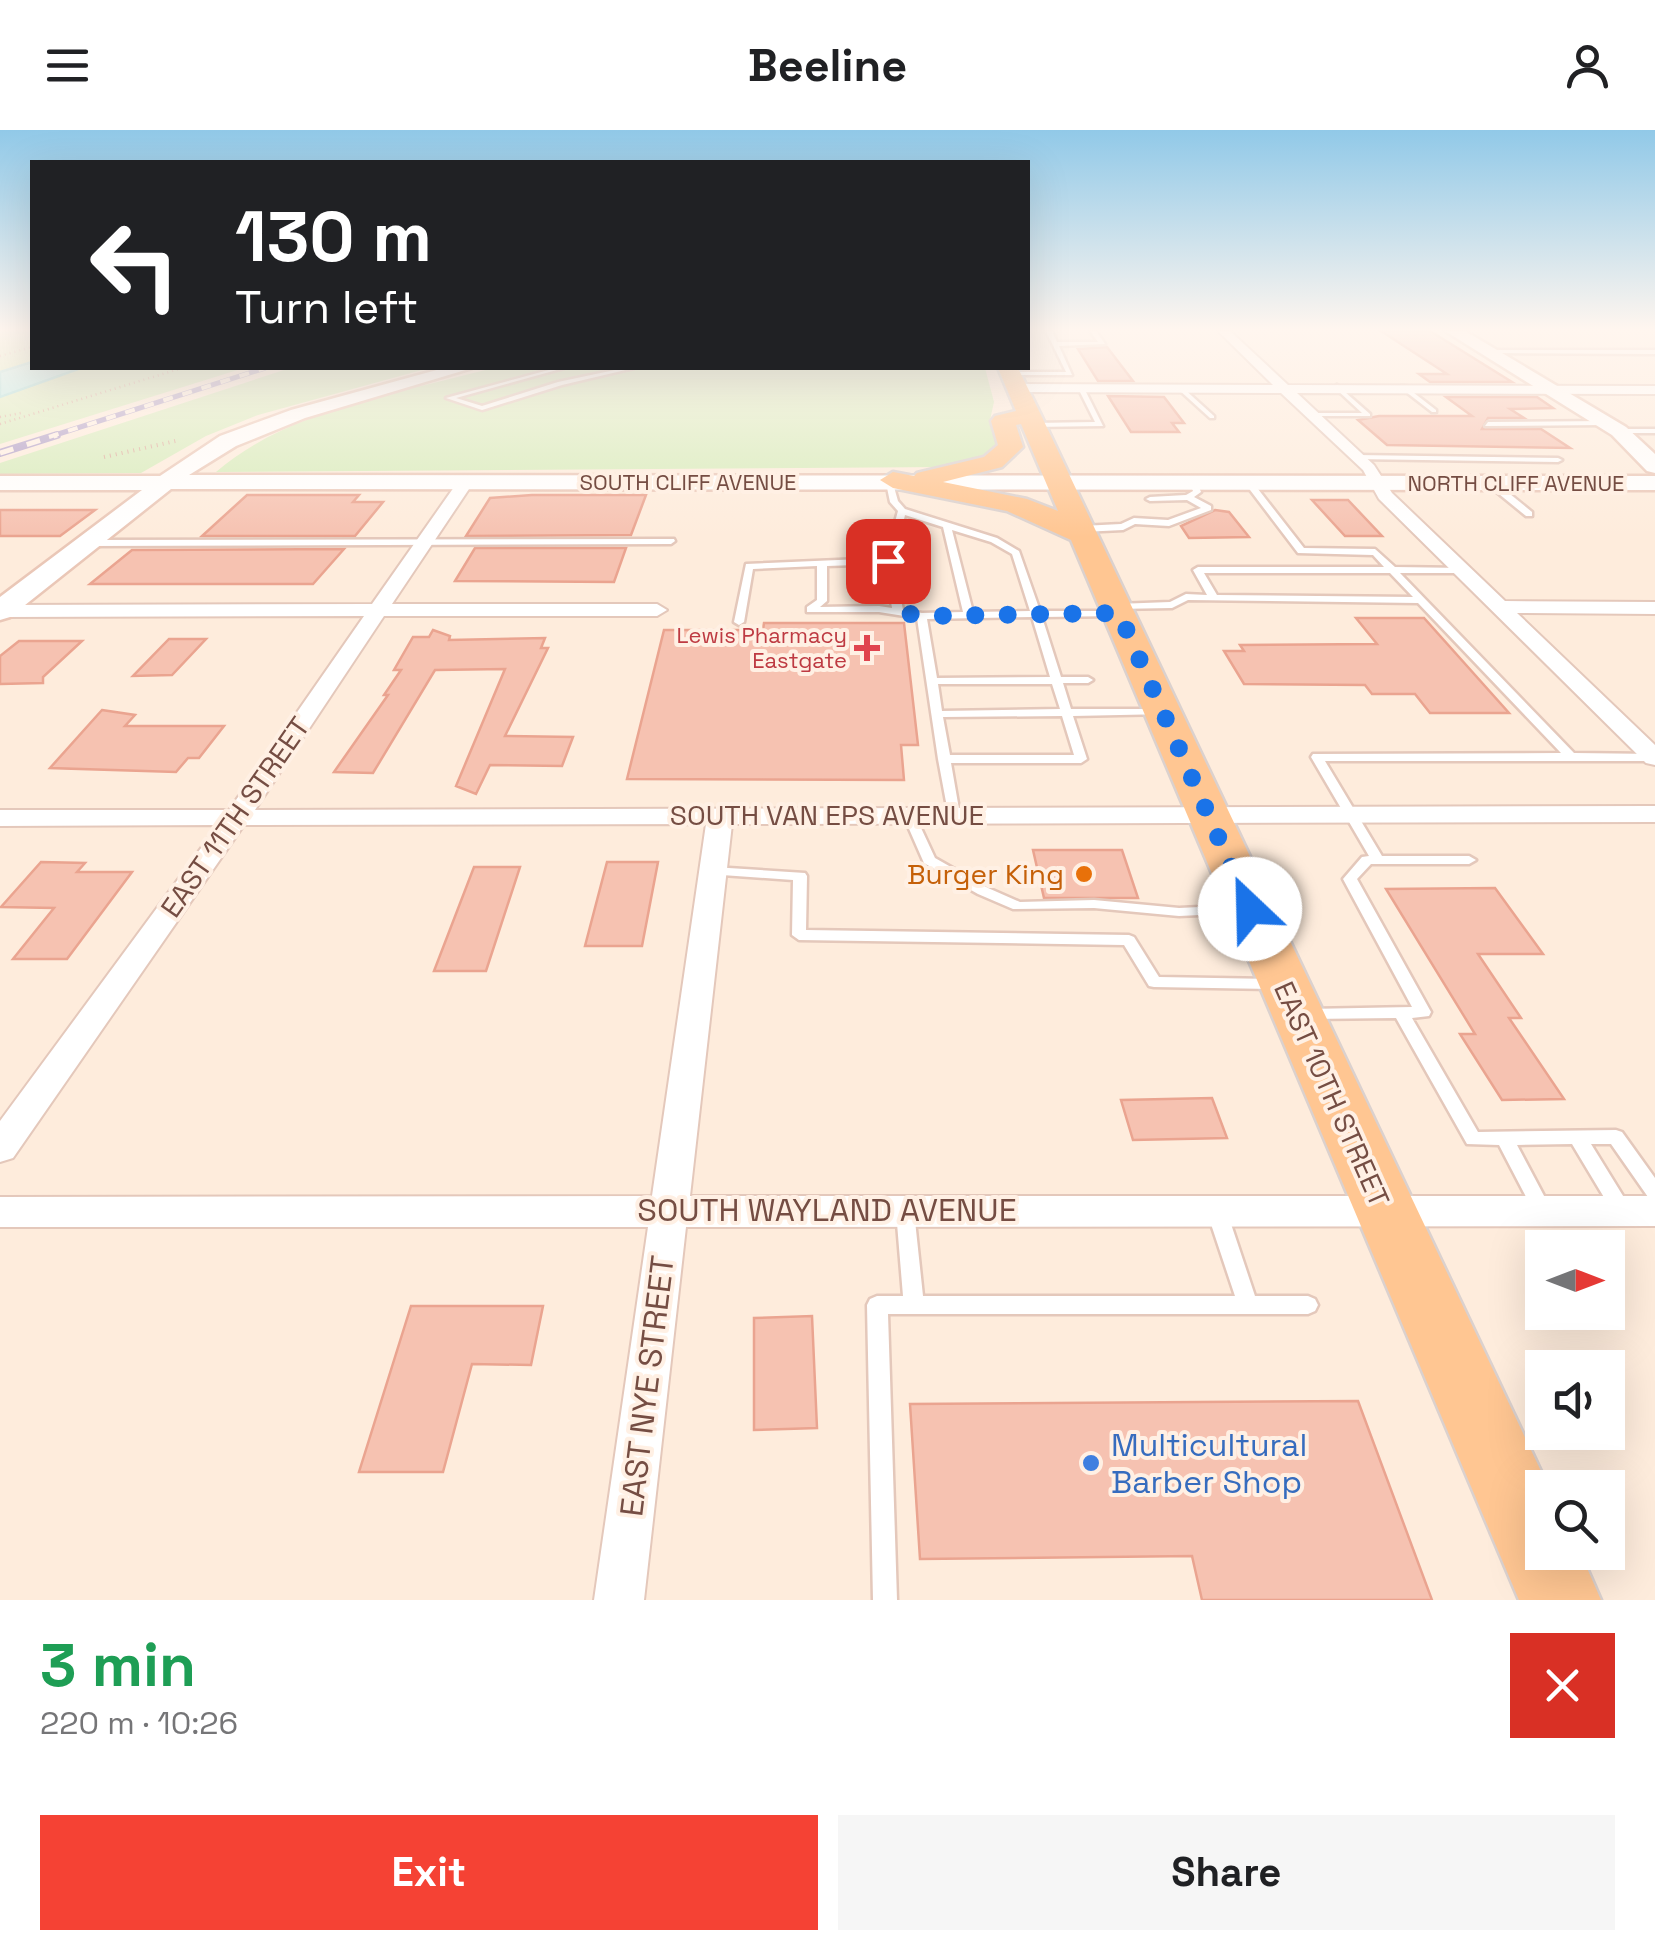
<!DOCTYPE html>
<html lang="en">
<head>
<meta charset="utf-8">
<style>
	:root { --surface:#fff; --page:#f6f6f6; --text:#202124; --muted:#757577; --accent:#f54234 }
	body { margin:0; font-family:"Space Grotesk",sans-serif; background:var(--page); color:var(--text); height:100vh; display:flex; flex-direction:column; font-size:38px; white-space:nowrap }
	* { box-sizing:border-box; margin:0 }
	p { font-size:32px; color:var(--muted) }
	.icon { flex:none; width:55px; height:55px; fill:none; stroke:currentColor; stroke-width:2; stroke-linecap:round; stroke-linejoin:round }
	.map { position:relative; height:1470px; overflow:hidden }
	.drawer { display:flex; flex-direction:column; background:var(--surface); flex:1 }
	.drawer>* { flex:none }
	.guide { position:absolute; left:30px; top:30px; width:1000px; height:210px; border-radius:0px; box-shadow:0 10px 40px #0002; background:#202124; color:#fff; overflow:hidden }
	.needle { width:65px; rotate:90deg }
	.tools { position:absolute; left:1525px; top:1100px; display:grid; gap:20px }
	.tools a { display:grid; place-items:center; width:100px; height:100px; border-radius:0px; background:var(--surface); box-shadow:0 10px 40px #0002; font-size:50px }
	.pin { position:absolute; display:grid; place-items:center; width:85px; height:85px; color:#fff; margin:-42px; border-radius:20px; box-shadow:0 5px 15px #0006 }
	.me { position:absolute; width:110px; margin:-55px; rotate:336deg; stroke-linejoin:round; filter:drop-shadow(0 0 8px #0008) }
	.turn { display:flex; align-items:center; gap:35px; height:210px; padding:0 40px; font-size:45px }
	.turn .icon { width:130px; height:130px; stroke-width:2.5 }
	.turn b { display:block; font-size:70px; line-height:85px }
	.round { display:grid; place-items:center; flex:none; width:105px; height:105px; border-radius:0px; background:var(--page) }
	.headline { display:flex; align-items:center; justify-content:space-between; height:170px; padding:0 40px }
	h1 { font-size:60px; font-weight:700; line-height:75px; color:#1e9e55 }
	.primary-button { display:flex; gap:20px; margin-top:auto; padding:20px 40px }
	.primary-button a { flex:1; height:115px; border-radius:0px; background:var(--accent); color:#fff; font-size:40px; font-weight:700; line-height:115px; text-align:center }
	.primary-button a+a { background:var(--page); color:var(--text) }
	header { display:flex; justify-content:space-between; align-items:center; height:130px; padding:0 40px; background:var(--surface); font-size:45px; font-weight:700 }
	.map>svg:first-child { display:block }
	.green { fill:#d6ecba }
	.water { fill:#afe9e8; stroke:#95dbdb; stroke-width:2.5 }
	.building { fill:#f6c2b1; stroke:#eaa490; stroke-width:2.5 }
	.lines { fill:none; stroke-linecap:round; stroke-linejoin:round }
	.lane-casing { stroke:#e4c8bb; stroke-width:5 }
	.street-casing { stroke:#e4c8bb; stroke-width:4 }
	.secondary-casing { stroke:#eac7b7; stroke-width:5 }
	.primary-casing { stroke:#dbd1ce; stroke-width:5 }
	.path-far1 { stroke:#daa595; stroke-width:2.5; stroke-dasharray:1 4; stroke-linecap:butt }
	.path { stroke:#daa595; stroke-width:4; stroke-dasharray:1 5; stroke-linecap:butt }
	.lane { fill:#fff; fill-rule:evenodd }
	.street { fill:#fff; fill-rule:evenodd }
	.secondary { fill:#fff; fill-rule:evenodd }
	.primary { fill:#ffc692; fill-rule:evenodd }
	.rail-far1-casing { stroke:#ac9bc7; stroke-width:5 }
	.rail-casing { stroke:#ac9bc7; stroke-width:8 }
	.rail-far1 { stroke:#fff0e4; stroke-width:4; stroke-dasharray:10; stroke-linecap:butt }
	.rail { stroke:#fff0e4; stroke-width:5; stroke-dasharray:14; stroke-linecap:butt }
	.route { stroke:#1a73e8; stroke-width:18; stroke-dasharray:0 32.4 }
	.health-dot { fill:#e0444e; stroke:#fff0e4; stroke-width:4 }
	.food-dot { fill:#e8710a; stroke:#fff0e4; stroke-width:4 }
	.shop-dot { fill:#3f7fe0; stroke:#fff0e4; stroke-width:4 }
	.labels { text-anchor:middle; stroke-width:8; stroke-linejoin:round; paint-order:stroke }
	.far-street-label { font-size:22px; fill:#754d43; stroke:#fff0e4 }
	.far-health-label { font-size:22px; fill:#be3a42; stroke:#fff0e4; text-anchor:end }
	.street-label { font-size:28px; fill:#754d43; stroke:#fff0e4 }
	.food-label { font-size:28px; fill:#c56008; stroke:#fff0e4; text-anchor:end }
	.near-street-label { font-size:32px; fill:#754d43; stroke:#fff0e4 }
	.near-shop-label { font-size:32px; fill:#366cbe; stroke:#fff0e4; text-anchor:start }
</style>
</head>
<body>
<header><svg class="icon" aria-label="menu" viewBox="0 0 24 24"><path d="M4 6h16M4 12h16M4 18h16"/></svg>Beeline<svg class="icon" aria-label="person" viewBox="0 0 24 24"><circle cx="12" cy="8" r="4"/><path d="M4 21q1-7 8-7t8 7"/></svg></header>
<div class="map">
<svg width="1655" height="1470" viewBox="0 0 1655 1470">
	<rect width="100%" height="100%" fill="#feecdc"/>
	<g class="green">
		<polygon points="0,201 32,201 32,238 244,238 0,314"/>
		<polygon points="290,238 429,238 258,285 206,306 141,343 0,344 0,333"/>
		<path d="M493,238H985L994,272L990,290L999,314L993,325L947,337L216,342C290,278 402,263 493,238Z"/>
	</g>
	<polygon class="water" points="32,232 32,238 81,238 0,267 0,242"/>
	<g class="building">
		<polygon points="1381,201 1430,201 1512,252 1430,252 1419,244 1447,244"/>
		<polygon points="1107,217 1133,251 1098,251 1078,219"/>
		<polygon points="1108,266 1164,267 1184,293 1172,293 1179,302 1131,302"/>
		<polygon points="1446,267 1537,267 1553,278 1510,279 1524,288 1488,288 1482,299 1541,299 1570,318 1387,315 1358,290 1379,286 1472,286"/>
		<polygon points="247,365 359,365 353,372 383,372 355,406 202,406"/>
		<polygon points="532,365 646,365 631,405 466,406 490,368"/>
		<polygon points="1312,370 1348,370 1382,406 1345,406"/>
		<polygon points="0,380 95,380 60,406 0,406"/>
		<polygon points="1215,380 1229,382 1249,407 1189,408 1181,396"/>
		<polygon points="475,418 626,418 614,452 455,451"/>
		<polygon points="344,419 313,454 90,454 132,420"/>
		<polygon points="1356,488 1424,488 1509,583 1430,583 1415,564 1372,564 1365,555 1244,554 1224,521 1244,521 1240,515 1377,514"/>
		<polygon points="764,493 904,493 918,615 901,615 904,650 627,649 664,500 763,500"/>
		<polygon points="433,500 450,506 449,510 545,508 541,518 548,518 505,606 573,607 562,636 490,635 476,664 456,656 505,539 435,540 373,643 334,642 388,565 384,565 401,540 394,540 413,507 429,507"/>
		<polygon points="169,509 206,509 172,545 133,546"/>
		<polygon points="19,511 82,511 43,547 43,553 0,554 0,526"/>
		<polygon points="102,580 135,585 125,596 224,596 199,628 188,628 176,642 50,638"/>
		<polygon points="1033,720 1122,720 1138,768 1044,768"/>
		<polygon points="41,732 85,733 77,742 132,742 67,829 13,829 54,778 1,777"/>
		<polygon points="607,732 658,732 642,816 585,816"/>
		<polygon points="474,737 520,737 486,841 434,841"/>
		<polygon points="1495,758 1543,824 1478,824 1521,888 1509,888 1564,969 1502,970 1460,904 1475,904 1386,759"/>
		<polygon points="1212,968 1227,1008 1133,1010 1121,970"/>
		<polygon points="411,1176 543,1176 531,1235 472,1234 443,1342 359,1342"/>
		<polygon points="812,1186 817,1298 754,1300 754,1188"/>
		<polygon points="1358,1271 1432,1470 1202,1470 1192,1426 920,1429 910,1274"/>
	</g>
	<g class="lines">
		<g class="lane-casing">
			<g id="lane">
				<polygon points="1046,201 1052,201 1057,212 1098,212 1090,201 1096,201 1105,214 1059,216 1072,245 1009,245 1011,242 1066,242"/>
				<polygon points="1488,220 1655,220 1655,224 1486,223"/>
				<polygon points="556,238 564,238 456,268 482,276 558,252 624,238 634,238 562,255 482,280 446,268"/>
				<polygon points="1337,255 1370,284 1370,286 1311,286 1313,283 1362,283 1335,258"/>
				<polygon points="1081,256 1084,258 1103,296 1031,297 1034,293 1095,292 1078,258"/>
				<polygon points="1401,256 1405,256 1436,280 1436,282 1432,282 1401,258"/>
				<polygon points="1178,257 1182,257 1214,286 1214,288 1210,288 1178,259"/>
				<polygon points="1488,292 1605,291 1609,293 1605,295 1485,296"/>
				<rect x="1616" y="299" width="39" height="4"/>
				<polygon points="1357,325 1558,328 1562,330 1558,332 1354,329 1354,325"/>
				<path d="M885,348L892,350L898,371L905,379L997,408L1019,421L1040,481H1123L1124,483L1119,486L1042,487L1061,547H1088L1093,550L1088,553H1063L1071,579H1163L1167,580V584L1073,586L1087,629L1081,633H951L960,685L959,688H949L938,629L917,488L879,482H807V477L817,470V436L753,439L744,492L739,495L734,492L746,434L885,428L898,381L890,372ZM905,385L943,397L963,482L922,483L903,480L894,431ZM952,400L991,412L1012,424L1030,481L973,482ZM885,434L892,478L879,476L820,477L827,471V436ZM1032,487L1050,547L937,548L927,489ZM938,554H1052L1060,579L942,581ZM1062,586L1074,625H950L943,587Z"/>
				<polygon points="1193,350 1197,352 1201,362 1194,367 1211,376 1211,380 1169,396 1135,394 1123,400 1082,402 1078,399 1082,396 1121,394 1134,388 1168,390 1201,378 1187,370 1150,371 1146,369 1150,367 1186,365 1193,361 1189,352"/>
				<path d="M1248,350H1251L1304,418L1375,419L1395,437L1464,438V442L1461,443H1400L1574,623L1655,624L1654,631H1325L1382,726H1469L1476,730L1469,734H1371L1357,749L1431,882L1429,886L1412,888L1478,1002L1616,1000L1622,1002L1655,1048V1069L1648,1067L1611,1014H1591L1628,1074L1630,1079L1628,1084L1621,1087L1614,1084L1572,1014L1517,1015L1551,1079L1549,1084L1542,1087L1535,1084L1499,1015L1467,1014L1396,888L1308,889L1302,888L1300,884L1302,880L1308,879L1412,877L1343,749L1362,727L1369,726L1311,627L1313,624L1561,623L1418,473L1188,470L1172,478L1114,479V475L1117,474L1170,472L1186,464L1207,465L1193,440L1198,437H1384L1373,425L1298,423L1244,352ZM1204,443H1390L1413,467L1217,465Z"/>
				<polygon points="1488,351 1494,351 1532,382 1532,386 1526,386 1488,355"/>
				<polygon points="674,409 675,411 671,414 88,416 84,413 88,410"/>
				<polygon points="909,681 915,685 935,728 988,758 1020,772 1094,770 1179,778 1242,775 1249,779 1242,783 1179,786 1094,778 1013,779 978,764 924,733 903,685"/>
				<polygon points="713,737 805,743 807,746 806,800 1129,805 1134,807 1159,847 1273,849 1278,850 1281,854 1278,858 1273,859 1154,857 1149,856 1124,815 799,810 792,805 793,750 708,744 706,741 708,738"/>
				<polygon points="905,1073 912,1076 914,1081 923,1166 1235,1166 1207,1082 1210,1077 1217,1074 1224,1077 1227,1082 1255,1166 1308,1166 1315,1169 1318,1175 1315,1181 1308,1184 888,1184 897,1470 873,1470 867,1175 870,1169 877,1166 903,1166 896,1081 898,1076"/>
			</g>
		</g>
		<g class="street-casing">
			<g id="street">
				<polygon points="1218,201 1230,201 1288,255 1655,256 1655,264 1297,263 1374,335 1392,363 1505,471 1655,472 1655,484 1517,483 1655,615 1655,635 1646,633 1379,369 1363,340 1281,263 1017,262 1010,258 1017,254 1273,255"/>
				<polygon points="465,348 473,353 392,474 657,474 667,480 657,486 384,486 255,680 1655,676 1655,692 732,694 690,1066 1655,1066 1655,1096 686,1097 644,1470 594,1470 648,1097 0,1097 0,1067 652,1066 706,694 244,695 13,1028 0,1032 0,991 218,695 0,696 0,680 229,680 364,486 1,487 0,475 372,474 459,350"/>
			</g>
		</g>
		<g class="secondary-casing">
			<g id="secondary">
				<polygon points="1445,201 1465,201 1626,297 1655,324 1655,343 1647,341 1612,305"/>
				<polygon points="444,238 472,238 305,288 236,316 189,345 1655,346 1655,360 171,359 10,487 0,490 0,467 142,360 0,360 0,346 160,346 220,306 291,280"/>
			</g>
		</g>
		<g class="primary-casing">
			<path id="primary" d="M998,238H1018L1041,285L1549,1358H1542V1422H1580L1601,1470H1519L1071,410L1007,381L893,358L880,350L893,342L914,346L917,343L984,327L998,315L991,291L995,286L1016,281ZM1021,294L1058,381L1027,369L943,352L1002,337L1023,317L1016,295Z"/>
		</g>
		<g class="path-far1">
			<polyline points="0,226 32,217"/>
			<polyline points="0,287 21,283"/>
			<polyline points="0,294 182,238"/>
		</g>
		<polyline class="path" points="104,327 180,310"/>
		<use href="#lane" class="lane"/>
		<use href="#street" class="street"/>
		<use href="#secondary" class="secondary"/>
		<use href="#primary" class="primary"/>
		<g class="rail-far1-casing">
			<polyline id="rail-far1" points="49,307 265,238"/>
		</g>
		<g class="rail-casing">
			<polyline id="rail" points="0,323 57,305"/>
		</g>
		<use href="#rail-far1" class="rail-far1"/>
		<use href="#rail" class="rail"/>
	</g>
	<linearGradient id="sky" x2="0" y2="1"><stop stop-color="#91c9e8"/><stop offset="0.49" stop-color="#fff6ef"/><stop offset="1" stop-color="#fff6ef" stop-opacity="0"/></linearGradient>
	<rect width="1655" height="407" fill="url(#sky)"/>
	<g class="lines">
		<polyline class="route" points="888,431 898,482 922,486 1119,483 1250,779"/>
	</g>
	<path class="health-dot" d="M862 503h10v10h10v10h-10v10h-10v-10h-10v-10h10z"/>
	<circle class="food-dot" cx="1084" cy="744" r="10"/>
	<circle class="shop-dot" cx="1091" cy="1333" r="10"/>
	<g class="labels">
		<g class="far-street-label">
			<text x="688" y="360">SOUTH CLIFF AVENUE</text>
			<text x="1516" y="361">NORTH CLIFF AVENUE</text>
		</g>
		<g class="far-health-label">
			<text x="847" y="513">Lewis Pharmacy<tspan x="847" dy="25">Eastgate</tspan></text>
		</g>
		<g class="street-label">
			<text x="827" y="695">SOUTH VAN EPS AVENUE</text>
			<text transform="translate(235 687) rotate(-55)" y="10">EAST 11TH STREET</text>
			<text transform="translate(1332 964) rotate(66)" y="10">EAST 10TH STREET</text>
		</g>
		<g class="food-label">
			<text x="1064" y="754">Burger King</text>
		</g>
		<g class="near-street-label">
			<text x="827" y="1091">SOUTH WAYLAND AVENUE</text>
			<text transform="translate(647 1256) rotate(-83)" y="11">EAST NYE STREET</text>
		</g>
		<g class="near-shop-label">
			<text x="1111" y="1326">Multicultural<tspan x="1111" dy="37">Barber Shop</tspan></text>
		</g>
	</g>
</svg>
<div class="tools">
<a><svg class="needle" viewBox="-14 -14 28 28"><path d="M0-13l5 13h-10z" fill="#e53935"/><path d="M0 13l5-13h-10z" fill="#757577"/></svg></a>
<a><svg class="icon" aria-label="sound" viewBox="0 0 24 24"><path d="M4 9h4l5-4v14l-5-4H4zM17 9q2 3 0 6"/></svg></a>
<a><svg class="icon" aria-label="search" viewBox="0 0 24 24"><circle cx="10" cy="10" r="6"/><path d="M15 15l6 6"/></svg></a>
</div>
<div class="pin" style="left:888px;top:431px;background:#d93025"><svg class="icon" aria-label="arrive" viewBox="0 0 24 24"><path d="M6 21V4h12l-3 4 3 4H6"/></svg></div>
<svg class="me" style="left:1250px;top:779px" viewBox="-20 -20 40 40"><circle r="19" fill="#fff"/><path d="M0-13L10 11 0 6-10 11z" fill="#1a73e8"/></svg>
<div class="guide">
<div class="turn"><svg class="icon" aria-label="left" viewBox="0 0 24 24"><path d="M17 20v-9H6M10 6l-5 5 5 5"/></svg><div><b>130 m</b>Turn left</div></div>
</div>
</div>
<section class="drawer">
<div class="headline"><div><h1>3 min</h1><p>220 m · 10:26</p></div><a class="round" style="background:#d93025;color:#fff"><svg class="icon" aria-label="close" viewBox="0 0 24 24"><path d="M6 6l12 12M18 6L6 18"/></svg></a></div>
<div class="primary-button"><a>Exit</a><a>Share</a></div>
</section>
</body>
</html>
